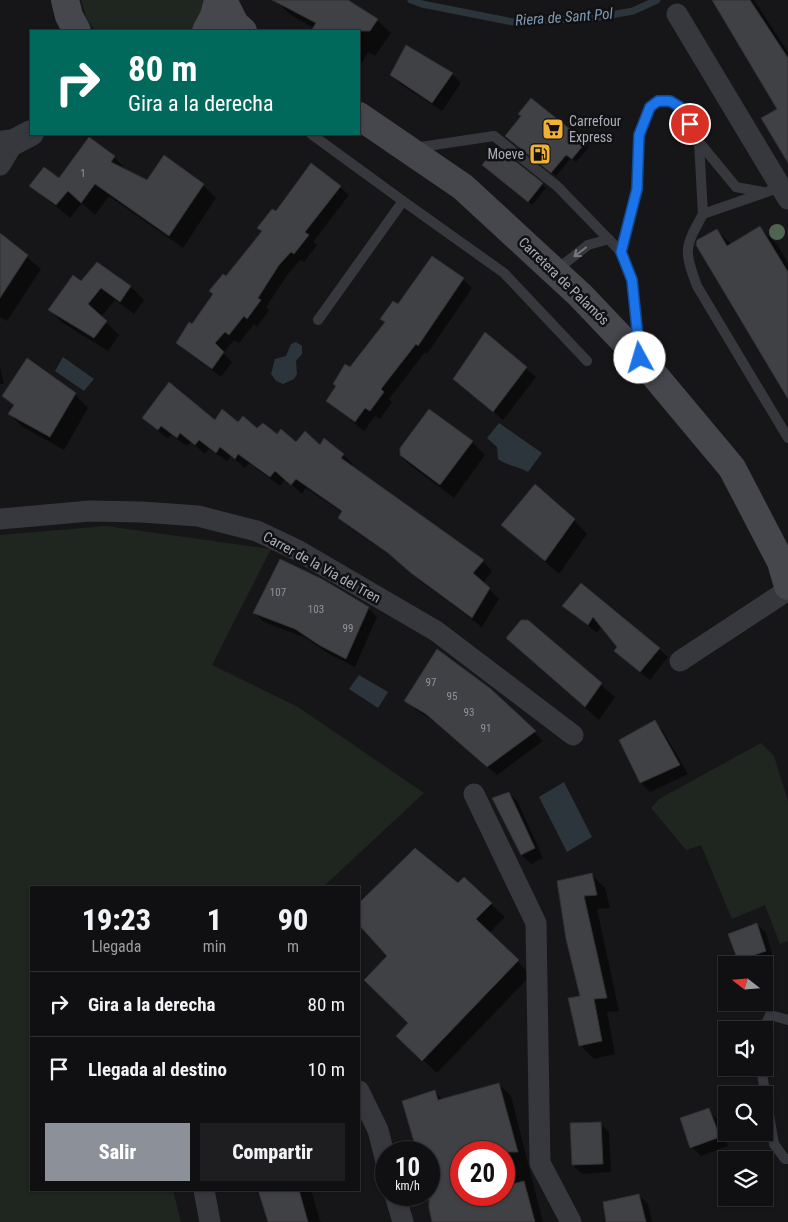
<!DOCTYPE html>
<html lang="es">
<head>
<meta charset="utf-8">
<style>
	:root { --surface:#101012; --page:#1e1e20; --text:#f1f3f6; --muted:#9c9d9f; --line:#303032; --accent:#8c9099 }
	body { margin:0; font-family:"Roboto Condensed",sans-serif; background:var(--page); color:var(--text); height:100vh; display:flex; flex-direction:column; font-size:19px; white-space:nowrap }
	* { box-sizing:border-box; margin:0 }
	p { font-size:16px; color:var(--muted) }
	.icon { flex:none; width:28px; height:28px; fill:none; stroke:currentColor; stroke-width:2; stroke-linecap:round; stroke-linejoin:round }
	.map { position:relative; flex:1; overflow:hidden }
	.sheet { position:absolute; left:30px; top:886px; width:330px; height:305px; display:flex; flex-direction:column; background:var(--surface); border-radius:0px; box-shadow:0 1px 4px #0004,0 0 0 1px var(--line) }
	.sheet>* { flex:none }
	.banner { position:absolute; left:30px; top:30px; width:330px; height:105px; border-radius:0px; box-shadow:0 1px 4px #0004,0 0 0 1px var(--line); background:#00695c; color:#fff; overflow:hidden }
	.needle { width:32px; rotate:287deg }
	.buttons { position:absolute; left:718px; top:956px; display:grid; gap:10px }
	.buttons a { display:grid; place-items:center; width:55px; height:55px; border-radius:0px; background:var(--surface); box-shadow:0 1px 4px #0004,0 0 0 1px var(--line); font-size:25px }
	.speed { position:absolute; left:375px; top:1141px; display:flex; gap:10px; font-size:25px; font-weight:700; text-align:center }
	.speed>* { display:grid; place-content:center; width:65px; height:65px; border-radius:50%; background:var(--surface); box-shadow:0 1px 4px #0004,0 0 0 1px var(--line); line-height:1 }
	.speed small { font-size:12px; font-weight:400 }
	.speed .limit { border:8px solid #d22; background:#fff; color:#111 }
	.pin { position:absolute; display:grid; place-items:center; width:42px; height:42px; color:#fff; margin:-21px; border:2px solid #fff; border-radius:50%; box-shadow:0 1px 5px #0007 }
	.me { position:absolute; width:55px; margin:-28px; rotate:354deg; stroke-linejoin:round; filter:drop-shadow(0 0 4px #0008) }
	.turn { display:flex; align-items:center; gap:18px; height:105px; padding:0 15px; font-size:22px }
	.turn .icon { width:65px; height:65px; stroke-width:2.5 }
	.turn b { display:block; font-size:35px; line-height:42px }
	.eta { display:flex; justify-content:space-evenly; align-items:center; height:85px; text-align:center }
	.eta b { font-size:30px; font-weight:800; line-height:35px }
	.action { display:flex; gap:10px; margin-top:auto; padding:10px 15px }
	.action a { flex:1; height:58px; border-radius:0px; background:var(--accent); color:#fff; font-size:20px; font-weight:800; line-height:58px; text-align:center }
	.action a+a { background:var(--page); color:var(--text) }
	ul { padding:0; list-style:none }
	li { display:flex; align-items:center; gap:15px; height:65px; padding:0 15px; border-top:1px solid var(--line) }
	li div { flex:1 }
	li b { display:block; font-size:19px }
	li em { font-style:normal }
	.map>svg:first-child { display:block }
	.green { fill:#1e261f }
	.water { fill:#2c353c }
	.shadow { fill:#0007; fill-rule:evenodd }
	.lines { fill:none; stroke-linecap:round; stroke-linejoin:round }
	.stream { stroke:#2c353c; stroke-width:7 }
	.building { fill:#404145; stroke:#303034 }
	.service { stroke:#37383d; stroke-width:10 }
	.minor { stroke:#37383d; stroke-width:21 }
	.tertiary { stroke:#37383d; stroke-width:26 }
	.secondary { stroke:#45474d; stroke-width:28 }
	.tree { fill:#506452 }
	.oneway { stroke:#757881 }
	.route-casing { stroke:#114b97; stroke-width:12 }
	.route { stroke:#1a73e8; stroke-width:9 }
	.labels { text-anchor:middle; stroke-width:5; stroke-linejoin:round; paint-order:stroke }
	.number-label { font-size:11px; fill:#8e929b }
	.poi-label { font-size:14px; fill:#a8adb8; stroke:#111113; text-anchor:start }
	.street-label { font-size:14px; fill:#a8adb8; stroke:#111113 }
	.water-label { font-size:15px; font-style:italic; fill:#7f9bb3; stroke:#111113 }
</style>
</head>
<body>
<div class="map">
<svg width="788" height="1222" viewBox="0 0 788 1222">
	<rect width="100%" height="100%" fill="#161618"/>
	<g class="green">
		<polygon points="81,0 203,0 201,12 190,31 96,31 87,20"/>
		<polygon points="106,526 271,549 212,665 298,707 424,793 323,887 31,888 31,1190 173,1190 181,1222 0,1222 0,535"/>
		<polygon points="761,743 774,756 788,801 788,941 780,944 765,905 732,919 701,845 686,850 651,808 659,799"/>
	</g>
	<g class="water">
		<polygon points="296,342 302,346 302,354 296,361 297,374 294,379 283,384 276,381 271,374 275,359 286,356 291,344"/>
		<polygon points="63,357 94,379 84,391 55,371"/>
		<path d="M499,423L542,453L528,472C518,466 508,466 498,459L497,447L487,438Z"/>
		<polygon points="359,675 388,692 378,708 349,689"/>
		<polygon points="564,782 592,837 567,852 539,797"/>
	</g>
	<g class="shadow">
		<polygon points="278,0 346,0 377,20 391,33 375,56 368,52 360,66 359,31 314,31 314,28 291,15 277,2"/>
		<polygon points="716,0 754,0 788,52 788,159 779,110"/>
		<polygon points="406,47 452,74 461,83 442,111 400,84 391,75"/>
		<polygon points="511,140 585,143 589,147 576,162 571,158 556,176"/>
		<polygon points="114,157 127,171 148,181 203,185 216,198 183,248 109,196 95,215 82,203 70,218 31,186 59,180"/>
		<polygon points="488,169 542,184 546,188 532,205"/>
		<polygon points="340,187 349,195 313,242 317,245 304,262 300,260 288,274 266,307 269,310 257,327 254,324 239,343 234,340 223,353 232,362 221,377 186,351 177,342 193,326 226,277 276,213"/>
		<polygon points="760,228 777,244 788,263 788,394 717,230 732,245"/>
		<polygon points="0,234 41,269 7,321 0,317"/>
		<polygon points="463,279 472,288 427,354 425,352 389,399 392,402 380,419 375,416 364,431 327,401 386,323 382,319"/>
		<polygon points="81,282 131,287 144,300 134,314 115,300 101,317 119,335 108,351 63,323 50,310"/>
		<polygon points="485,334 536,377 503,420 455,379"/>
		<polygon points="0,367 4,384 0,384"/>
		<polygon points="75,394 88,408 64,450 23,427 9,414 15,407 4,396"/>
		<polygon points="430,410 472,442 485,455 454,498 411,466 398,453"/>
		<polygon points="143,418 238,423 296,444 320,447 343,455 353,464 351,467 483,561 492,571 483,583 499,599 482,627 423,583 400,562 349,527 340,518 343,513 306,488 302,494 285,479 280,486 249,463 245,468 231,456 227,461 209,449 205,454 191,442 187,446 171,435 168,439"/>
		<polygon points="574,520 587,534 559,574 503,525"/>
		<polygon points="582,585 668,657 650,680 625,660 602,626 597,633 564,606"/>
		<polygon points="368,608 377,617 355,667 329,654 306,638 264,622 255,613"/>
		<polygon points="525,619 615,697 599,720 507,638"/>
		<polygon points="491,690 543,741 497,775 436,723 415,709 406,700"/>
		<polygon points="654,722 663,731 688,774 650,792 641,783"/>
		<polygon points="509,793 518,802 543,858 531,864 522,855"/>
		<polygon points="415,850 459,884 491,904 505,917 489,933 531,975 437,1073 411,1049 410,1023 389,956 359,923 359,905"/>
		<polygon points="591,874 605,888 610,908 597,909 619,1011 607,1012 615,1054 594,1059 580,1045 581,997 567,938"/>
		<polygon points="757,924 766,933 774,960 760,965 744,965 739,960"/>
		<path d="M499,1084L511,1096L543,1222H434L429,1202H432L429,1190V1152H418L403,1102L434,1091L443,1100ZM461,1152H504V1195H461Z"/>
		<polygon points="708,1110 717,1119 728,1146 701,1156 692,1147"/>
		<polygon points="600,1123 609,1132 611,1172 582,1174 573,1165"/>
		<polygon points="255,1190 311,1190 320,1221 323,1222 280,1222"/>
		<polygon points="639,1195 648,1204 652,1222 608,1222"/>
	</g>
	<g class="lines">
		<polyline class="stream" points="411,0 422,4 513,22 594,18 633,11 657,0"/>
	</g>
	<g class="building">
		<polygon points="272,0 348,0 378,19 370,31 311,31 316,23"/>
		<polygon points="712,0 750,0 788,58 788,163 761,118 777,109"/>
		<polygon points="406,45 453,73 432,103 390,75"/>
		<polygon points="531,98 586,142 572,159 566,155 551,173 505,136 521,116 518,114"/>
		<polygon points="89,137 115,156 111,162 147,180 164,155 204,184 169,236 95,184 81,203 68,191 56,205 29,186 44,167 59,178"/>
		<polygon points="497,147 543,183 528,202 482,165"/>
		<polygon points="311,163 341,186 305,232 309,235 294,254 291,252 279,265 258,298 261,300 247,319 244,316 229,335 225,332 215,343 224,352 212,369 176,343 189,322 192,324 213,294 209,291 223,274 226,276 262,231 257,228 272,209 276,211"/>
		<polygon points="760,226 788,272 788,399 696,245 697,240 717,229 727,246"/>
		<polygon points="0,233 28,255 0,298"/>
		<polygon points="432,256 464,278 418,346 416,344 381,389 384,392 370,411 365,408 355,422 326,401 336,386 333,384 345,364 350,367 385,322 380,319 393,301 398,304"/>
		<polygon points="97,262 131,286 120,302 101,288 88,304 107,321 94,338 48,310 73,275 81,281"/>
		<polygon points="485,332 527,367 493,412 453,379"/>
		<polygon points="27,358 76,393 50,437 8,414 14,405 2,396"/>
		<polygon points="169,382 215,420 222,409 238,422 243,416 257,428 263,423 277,434 281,429 296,442 305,431 320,445 324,438 344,454 341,458 484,560 473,573 490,588 472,618 411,573 388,553 338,518 342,511 296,479 291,485 275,471 270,477 238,454 235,459 220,447 216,453 199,440 195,445 180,433 177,438 161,426 158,430 142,418"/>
		<polygon points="429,409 473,441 440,485 400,455 400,448"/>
		<polygon points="535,484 575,519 545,561 501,525"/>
		<polygon points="280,559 322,579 369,607 346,659 319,645 295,629 253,613"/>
		<polygon points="581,583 660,648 640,672 614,651 617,647 593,617 588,625 562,606"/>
		<polygon points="521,620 528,620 602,683 585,707 506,638"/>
		<polygon points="437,649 491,689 536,731 487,767 426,714 404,701"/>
		<polygon points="655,720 680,765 640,783 619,740"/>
		<polygon points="509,792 535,848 521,855 492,798"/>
		<polygon points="415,848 458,883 464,877 492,903 476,919 519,960 422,1061 396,1036 408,1023 364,980 387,956 359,925 359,903"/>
		<polygon points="592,873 597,895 584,896 607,998 594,999 602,1041 579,1046 568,998 580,996 566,939 557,881"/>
		<polygon points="757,923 766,951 738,961 728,934"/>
		<polygon points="499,1083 518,1152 461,1152 461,1195 504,1195 504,1186 524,1181 535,1222 432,1222 429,1208 429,1152 417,1152 402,1101 435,1090 438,1100"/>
		<polygon points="709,1108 720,1137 690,1148 680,1118"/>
		<polygon points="601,1122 603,1164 572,1165 570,1123"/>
		<polygon points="258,1190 299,1190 308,1222 268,1222"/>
		<polygon points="639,1194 646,1222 606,1222 603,1202"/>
	</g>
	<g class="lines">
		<g class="service">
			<polyline points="311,134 403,201 318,320"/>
			<polyline points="699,142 736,187 763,192"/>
			<polyline points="414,148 494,136 557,186 621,252 632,280 640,350"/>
			<polyline points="403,201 504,273 587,361"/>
			<path d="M703,214C685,247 683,249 697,286L788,438"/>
			<polyline points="621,252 637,189 639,135 650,107 658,101 670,101 680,107 699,142 703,214 781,187"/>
			<polyline points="555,271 588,245 609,239"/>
			<polyline points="763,1030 770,1015 788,1020"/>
			<polyline points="761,1068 774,1144 785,1159 788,1159"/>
		</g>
		<g class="minor">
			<polyline points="677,14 788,199"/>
			<polyline points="0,165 14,142"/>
			<polyline points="0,519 90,511 142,512 198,516 257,531 299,551 436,631 573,735"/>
			<polyline points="680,661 788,590"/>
			<polyline points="474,794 536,923 540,1163 571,1222"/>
			<polyline points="359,1091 378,1130 386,1162"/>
			<polyline points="204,1190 210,1222"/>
			<polyline points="395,1195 403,1222"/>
		</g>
		<polyline class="tertiary" points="0,144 14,142 31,133"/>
		<g class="secondary">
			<polyline points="65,0 69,16 77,31"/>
			<polyline points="223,0 235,24 243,31"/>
			<polyline points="206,31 214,16 218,0"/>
			<polyline points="359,116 463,187 580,295 640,358 732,468 781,562 788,586"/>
		</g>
	</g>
	<circle class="tree" cx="777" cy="232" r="8"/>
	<defs><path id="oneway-shaft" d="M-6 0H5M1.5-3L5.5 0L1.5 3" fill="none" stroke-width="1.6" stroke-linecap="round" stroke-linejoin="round" transform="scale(1.25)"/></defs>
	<use class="oneway" href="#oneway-shaft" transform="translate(580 252) rotate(143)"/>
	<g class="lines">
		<g class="route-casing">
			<polyline id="route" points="640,358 632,280 621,252 637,189 639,135 650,107 658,101 670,101 680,107 690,124"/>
		</g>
		<use href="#route" class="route"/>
	</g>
	<defs>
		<g id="supermarket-square" transform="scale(1.125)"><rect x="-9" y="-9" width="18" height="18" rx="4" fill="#f2b134" stroke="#111113"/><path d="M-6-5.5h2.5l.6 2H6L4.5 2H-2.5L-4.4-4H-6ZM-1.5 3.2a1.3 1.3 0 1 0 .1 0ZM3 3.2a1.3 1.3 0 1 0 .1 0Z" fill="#111"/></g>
		<g id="fuel-square" transform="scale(1.125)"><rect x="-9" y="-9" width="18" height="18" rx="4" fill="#f2b134" stroke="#111113"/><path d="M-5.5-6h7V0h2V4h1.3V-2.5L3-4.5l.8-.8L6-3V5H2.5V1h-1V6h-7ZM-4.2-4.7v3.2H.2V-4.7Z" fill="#111"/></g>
	</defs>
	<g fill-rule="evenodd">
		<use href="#supermarket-square" x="553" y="129"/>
		<use href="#fuel-square" x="540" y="154"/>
	</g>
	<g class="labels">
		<g class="number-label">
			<text x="83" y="177">1</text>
			<text x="278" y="596">107</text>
			<text x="316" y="613">103</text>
			<text x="348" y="632">99</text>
			<text x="431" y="686">97</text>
			<text x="452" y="700">95</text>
			<text x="469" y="716">93</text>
			<text x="486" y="732">91</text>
		</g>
		<g class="poi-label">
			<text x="569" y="126">Carrefour<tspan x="569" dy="16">Express</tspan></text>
			<text x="524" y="159" text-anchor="end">Moeve</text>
		</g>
		<g class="street-label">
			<text transform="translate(564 281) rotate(44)" y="5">Carretera de Palamós</text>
			<text transform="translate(322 567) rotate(29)" y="5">Carrer de la Via del Tren</text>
		</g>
		<g class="water-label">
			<text transform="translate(564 17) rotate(-4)" y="5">Riera de Sant Pol</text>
		</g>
	</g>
</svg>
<div class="buttons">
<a><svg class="needle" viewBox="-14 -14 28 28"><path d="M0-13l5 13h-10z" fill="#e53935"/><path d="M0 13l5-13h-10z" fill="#9c9d9f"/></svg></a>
<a><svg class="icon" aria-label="sound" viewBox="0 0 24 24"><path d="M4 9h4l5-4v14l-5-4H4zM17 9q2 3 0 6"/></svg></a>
<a><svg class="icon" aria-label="search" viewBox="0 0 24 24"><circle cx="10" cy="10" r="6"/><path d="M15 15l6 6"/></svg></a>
<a><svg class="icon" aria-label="layers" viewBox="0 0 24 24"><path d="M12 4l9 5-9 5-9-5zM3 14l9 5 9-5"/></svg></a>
</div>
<div class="speed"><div>10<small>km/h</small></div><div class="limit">20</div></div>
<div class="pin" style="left:690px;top:124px;background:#d93025"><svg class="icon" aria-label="arrive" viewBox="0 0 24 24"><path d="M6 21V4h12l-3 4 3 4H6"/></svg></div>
<svg class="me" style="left:640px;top:358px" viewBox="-20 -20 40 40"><circle r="19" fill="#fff"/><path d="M0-13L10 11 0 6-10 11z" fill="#1a73e8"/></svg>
<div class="banner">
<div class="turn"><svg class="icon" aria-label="right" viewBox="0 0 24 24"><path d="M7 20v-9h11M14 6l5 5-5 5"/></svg><div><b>80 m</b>Gira a la derecha</div></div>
</div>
<section class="sheet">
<div class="eta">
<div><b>19:23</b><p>Llegada</p></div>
<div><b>1</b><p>min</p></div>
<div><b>90</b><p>m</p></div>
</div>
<ul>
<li><svg class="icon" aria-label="right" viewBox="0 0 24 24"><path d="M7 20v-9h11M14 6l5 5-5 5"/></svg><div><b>Gira a la derecha</b></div><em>80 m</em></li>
<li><svg class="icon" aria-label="arrive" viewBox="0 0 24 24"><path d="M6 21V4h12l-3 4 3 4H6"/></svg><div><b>Llegada al destino</b></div><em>10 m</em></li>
</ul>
<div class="action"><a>Salir</a><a>Compartir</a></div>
</section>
</div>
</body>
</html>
